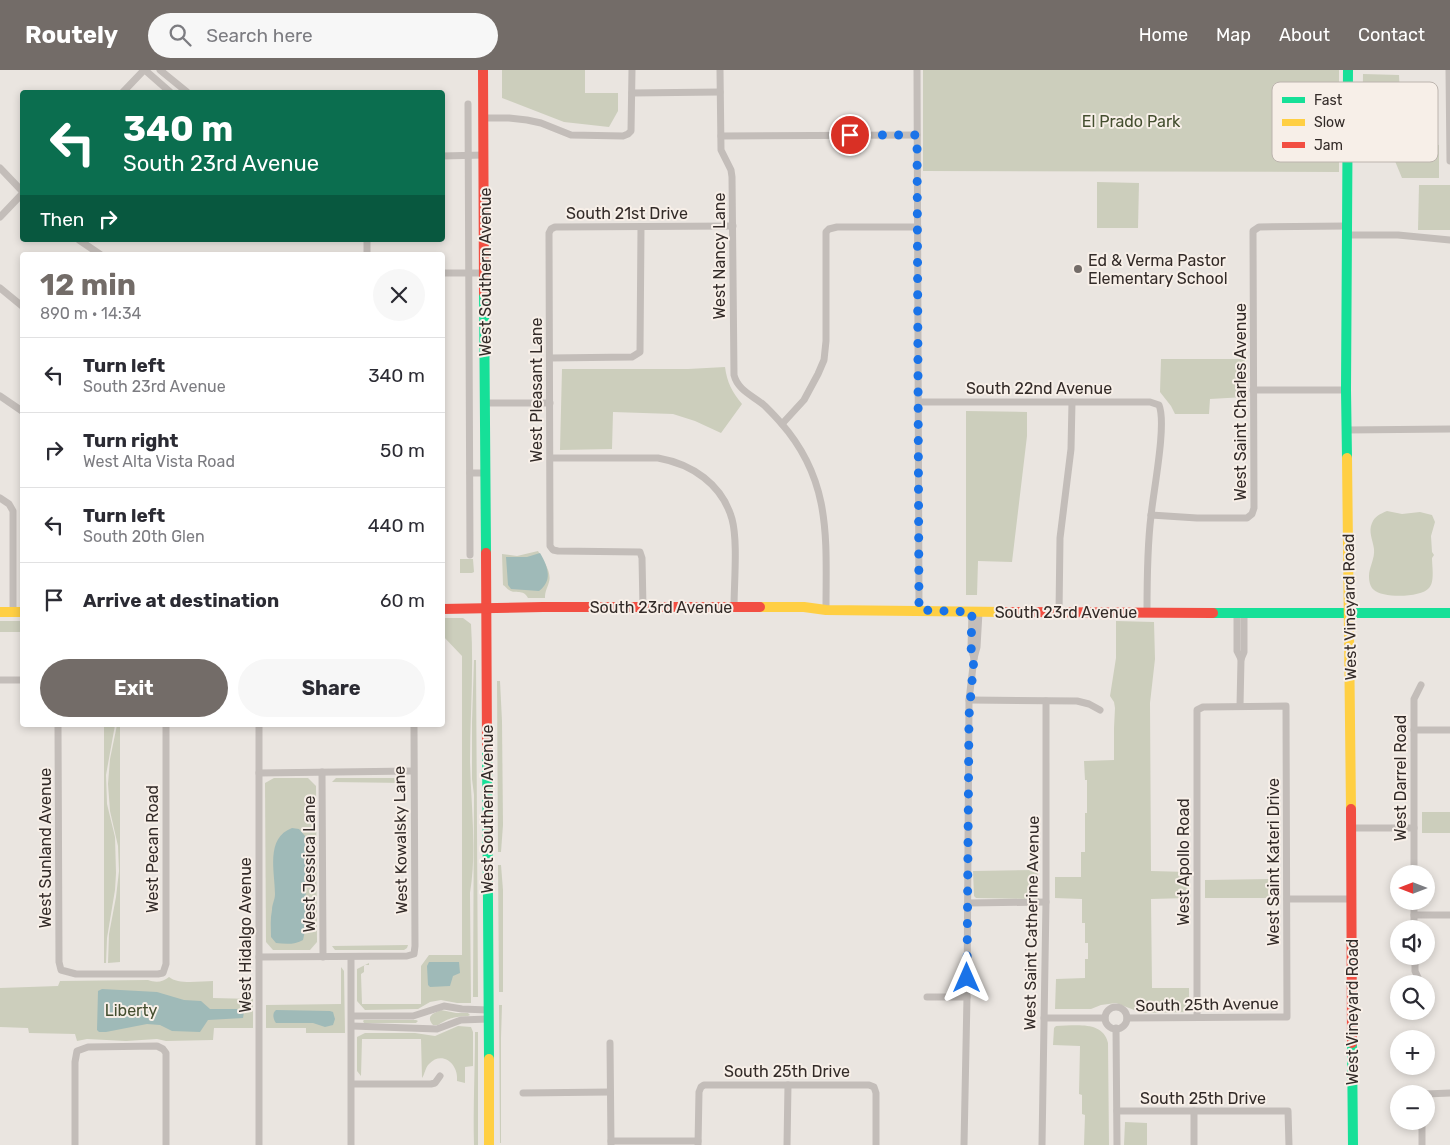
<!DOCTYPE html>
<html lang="en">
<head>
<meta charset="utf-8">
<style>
	:root { --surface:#fff; --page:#f7f7f7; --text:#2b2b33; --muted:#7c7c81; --line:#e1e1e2; --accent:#736c68 }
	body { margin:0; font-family:Rubik,sans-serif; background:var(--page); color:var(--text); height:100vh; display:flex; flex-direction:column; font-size:19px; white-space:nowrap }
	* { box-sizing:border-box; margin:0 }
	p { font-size:16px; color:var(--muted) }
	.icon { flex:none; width:28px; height:28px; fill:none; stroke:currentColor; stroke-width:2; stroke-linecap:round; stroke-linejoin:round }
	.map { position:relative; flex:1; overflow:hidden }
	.details { position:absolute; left:20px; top:182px; width:425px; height:475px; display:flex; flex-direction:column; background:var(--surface); border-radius:5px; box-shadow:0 2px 8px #0003 }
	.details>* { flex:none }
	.banner { position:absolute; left:20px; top:20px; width:425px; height:152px; border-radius:5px; box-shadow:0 2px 8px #0003; background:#0b6e4f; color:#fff; overflow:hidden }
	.needle { width:32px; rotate:270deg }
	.buttons { position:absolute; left:1390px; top:795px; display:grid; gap:10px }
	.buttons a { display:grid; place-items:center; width:45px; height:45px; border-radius:50%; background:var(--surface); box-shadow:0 2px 8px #0003; font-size:25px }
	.pin { position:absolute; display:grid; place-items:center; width:42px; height:42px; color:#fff; margin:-21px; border:2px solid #fff; border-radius:50%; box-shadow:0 1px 5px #0007 }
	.me { position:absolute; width:55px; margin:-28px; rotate:0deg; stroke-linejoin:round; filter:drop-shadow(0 0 4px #0008) }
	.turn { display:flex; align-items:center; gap:18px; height:105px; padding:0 20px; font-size:22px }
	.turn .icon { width:65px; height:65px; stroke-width:2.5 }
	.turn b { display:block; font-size:35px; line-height:42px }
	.then { display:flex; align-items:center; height:48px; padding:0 20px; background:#0003; gap:10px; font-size:19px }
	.round { display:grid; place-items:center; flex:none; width:52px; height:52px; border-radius:26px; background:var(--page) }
	.summary { display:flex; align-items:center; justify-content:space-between; height:85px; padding:0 20px }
	h1 { font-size:30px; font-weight:700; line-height:38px; color:var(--accent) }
	.primary-button { display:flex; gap:10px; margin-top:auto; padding:10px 20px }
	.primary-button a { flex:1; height:58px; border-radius:30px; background:var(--accent); color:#fff; font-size:20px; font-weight:700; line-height:58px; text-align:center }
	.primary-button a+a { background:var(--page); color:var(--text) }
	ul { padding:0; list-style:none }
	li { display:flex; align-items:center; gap:15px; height:75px; padding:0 20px; border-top:1px solid var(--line) }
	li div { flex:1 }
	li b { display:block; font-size:19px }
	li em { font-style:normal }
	header { display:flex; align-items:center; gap:30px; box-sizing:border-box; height:70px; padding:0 25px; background:var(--accent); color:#fff }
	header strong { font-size:24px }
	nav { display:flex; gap:28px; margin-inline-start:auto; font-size:18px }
	.search { width:350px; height:45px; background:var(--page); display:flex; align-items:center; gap:12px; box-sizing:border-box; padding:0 18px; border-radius:28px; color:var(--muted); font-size:19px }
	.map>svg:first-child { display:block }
	.green { fill:#cccebc }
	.water { fill:#9fbab8 }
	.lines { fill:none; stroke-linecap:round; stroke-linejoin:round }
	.street { stroke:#c3bdb9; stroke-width:7 }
	.fast { stroke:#16e098; stroke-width:10 }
	.slow { stroke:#ffcf43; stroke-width:10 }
	.jam { stroke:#f24e42; stroke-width:10 }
	.route { stroke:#1a73e8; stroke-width:9; stroke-dasharray:0 16.2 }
	.poi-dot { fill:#736c68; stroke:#f7efe8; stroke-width:2 }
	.labels { text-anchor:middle; stroke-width:4; stroke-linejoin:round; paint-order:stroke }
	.park-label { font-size:16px; fill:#444e2f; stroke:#f7efe8 }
	.street-label { font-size:16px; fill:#332b28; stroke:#f7efe8 }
	.poi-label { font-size:16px; fill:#332b28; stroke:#f7efe8; text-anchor:start }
	.key { fill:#f7efe8; stroke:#bcb4ae; stroke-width:1 }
	.key-label { font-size:14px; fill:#332b28 }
</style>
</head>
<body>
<header>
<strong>Routely</strong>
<div class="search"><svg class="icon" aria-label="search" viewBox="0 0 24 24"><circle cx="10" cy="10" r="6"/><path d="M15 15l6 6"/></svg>Search here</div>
<nav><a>Home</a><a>Map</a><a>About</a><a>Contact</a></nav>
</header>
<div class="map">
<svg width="1450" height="1075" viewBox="0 0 1450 1075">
	<rect width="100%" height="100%" fill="#eae5e0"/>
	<g class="green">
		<polygon points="502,0 585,0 585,23 618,23 618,41 609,57 564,52 502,28"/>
		<polygon points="923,0 1339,0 1339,102 923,101"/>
		<polygon points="1363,4 1399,5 1402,71 1439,75 1439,108 1402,108 1390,79 1362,71"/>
		<polygon points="1097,112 1139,113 1138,158 1097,158"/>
		<polygon points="1419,115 1450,115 1450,160 1418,160"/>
		<polygon points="1161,289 1245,289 1245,327 1210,329 1209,344 1175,344 1171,336 1160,322"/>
		<path d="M725,297C727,312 732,322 742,334L721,363L695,351L673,344L613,342L612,379L560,380L562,299H688Z"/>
		<polygon points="966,341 1027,342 1027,366 1012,492 978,491 977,525 966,525"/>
		<path d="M1387,441L1402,444L1420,442L1432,445L1435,452L1431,466L1432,482L1434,485L1432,488C1432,496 1435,512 1429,518C1421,528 1382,528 1374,520C1370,517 1369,511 1369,506C1369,497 1375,489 1374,479C1373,470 1368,462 1372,453C1375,446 1380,444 1387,441Z"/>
		<path d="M538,481C543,490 552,502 549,512C547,519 545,521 545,528H528C523,518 516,525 509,520C507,519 505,516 503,515L502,484L517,486Z"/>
		<polygon points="460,489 473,489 474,502 472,503 460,503"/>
		<path d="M442,548H463L471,554C474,600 470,646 470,692C471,736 477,780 470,823L471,933H457L441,930L430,932L418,939L365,940L357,931V899L369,893V895H364V902L361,904L362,934H421V896L429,885H462V586L443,566Z"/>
		<rect x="0" y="551" width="22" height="11"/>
		<polygon points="1116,551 1154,552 1155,589 1150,633 1151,801 1188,802 1188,828 1151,829 1152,918 1189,918 1189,942 1142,943 1116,933 1101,935 1091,939 1055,939 1056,909 1085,908 1085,889 1088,889 1088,873 1085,873 1085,853 1082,853 1082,829 1055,828 1055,807 1081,807 1081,782 1085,782 1085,743 1087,743 1087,710 1085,710 1084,691 1114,690 1114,658 1115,638 1114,632 1110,626 1116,588"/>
		<polygon points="474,590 476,590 478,927 473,927 474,725 472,709 472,652"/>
		<polygon points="497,611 500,611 502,651 503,755 501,782 498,782"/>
		<polygon points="104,655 115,655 106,705 107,734 115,767 116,803 115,820 107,868 106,893 104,893"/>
		<polygon points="117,655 120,655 120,892 108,893 109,864 116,827 119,801 118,776 110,741 108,714 110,689"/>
		<polygon points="274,708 308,708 316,716 317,872 310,880 273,880 266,872 265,713"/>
		<polygon points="336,708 400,708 405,713 332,712"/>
		<rect x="1422" y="742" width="28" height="21"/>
		<polygon points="498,795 501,795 503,820 503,922 499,922"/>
		<polygon points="1038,800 1039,829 976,828 974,826 973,801"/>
		<polygon points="1280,809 1280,828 1205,828 1205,810"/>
		<polygon points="408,875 407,878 404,880 335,880 332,876"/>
		<polygon points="341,897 344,901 345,963 306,963 306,958 266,958 266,935 341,934"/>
		<path d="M169,907C178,915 201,911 213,911V928L253,929V958H214L213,970L166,971L157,969L126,971L87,969L77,971L75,964L29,963L28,958L0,957V918L58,916L60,911L148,910C156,913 163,912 169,907Z"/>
		<polygon points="499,935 502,935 501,968 501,1073 500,1073"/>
		<path d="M441,940L456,943H468L470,945L468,946C454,947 451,947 438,955H433C425,946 434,943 441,940Z"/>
		<polygon points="364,950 416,950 418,951 416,953 364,953 363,951"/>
		<path d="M458,956L471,957L473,962V996L465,997V1013L457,1011C459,994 442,980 429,994C425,998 425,1004 422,1008L421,969H362L361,1006L357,1001V967L365,963H415L435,966Z"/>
		<path d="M1056,956C1074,956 1103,950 1108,973L1109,1075H1084L1085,1045L1082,1044V1025L1079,1024L1080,976L1053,975L1054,958Z"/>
		<path d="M475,962H478V1075H474C473,1037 475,1000 475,962Z"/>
		<polygon points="1125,1052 1147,1053 1147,1075 1124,1075"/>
	</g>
	<g class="water">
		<path d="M540,483C548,496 553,511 539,521L511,519L508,515L506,487H527Z"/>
		<path d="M292,758L299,759L305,766L306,856L303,870C295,875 285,874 276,873L271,867C271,858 270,849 272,840C272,834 275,830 275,824C275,802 265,768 292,758Z"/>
		<polygon points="429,892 459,892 460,903 453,906 450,916 430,917 428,915 427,896"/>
		<polygon points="102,919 157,922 184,930 201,931 210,939 242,939 244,942 243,948 208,950 200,962 172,961 160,955 147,954 106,962 99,962 97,960 98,921"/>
		<path d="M276,940L330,941L333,942L335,949L333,955L325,957L313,953H276C273,949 272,943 276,940Z"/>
	</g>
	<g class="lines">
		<g class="street">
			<polyline points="145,0 170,22"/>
			<polyline points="160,0 187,22"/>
			<path d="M720,0L721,80L731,100L732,107L734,305C738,321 754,326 765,336C770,341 776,347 781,353C832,411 826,469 826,540"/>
			<polyline points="917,0 919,540"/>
			<polyline points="1449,0 1450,91"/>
			<polyline points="123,22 144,0"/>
			<polyline points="632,23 720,22"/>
			<polyline points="468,34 470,485"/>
			<polyline points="483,48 509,48 527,50 541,53 571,65 623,66 628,64 631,61 632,0"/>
			<polyline points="721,66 917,65"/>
			<polyline points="442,86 484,85"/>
			<polyline points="0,98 22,121"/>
			<polyline points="0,147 22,124"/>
			<polyline points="1346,165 1398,165 1450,170"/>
			<polyline points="79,170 101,185"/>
			<polyline points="367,170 367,185"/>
			<polyline points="442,203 486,203"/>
			<polyline points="0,218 22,236"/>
			<polyline points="550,288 632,287 640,282 641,157"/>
			<polyline points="1253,320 1346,320"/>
			<polyline points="0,326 22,341"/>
			<path d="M919,332H1150L1159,335C1167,354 1153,423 1151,446C1147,478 1147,510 1147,542"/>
			<polyline points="486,333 550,333"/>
			<polyline points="782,354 804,330 818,304 824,290 826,271 826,162 829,159 837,157 918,157"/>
			<polyline points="1347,360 1450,359"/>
			<path d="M551,388H658C692,394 722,414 732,449C738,471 734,513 734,538"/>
			<polyline points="470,403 486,403"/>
			<polyline points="0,428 9,434 13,441 13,542"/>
			<polyline points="1151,445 1197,448 1247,448 1252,444 1254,438 1253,161 1259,157 1346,156"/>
			<polyline points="643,537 642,488 640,482 558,481 553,480 550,476 549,163 551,159 555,157 733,156"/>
			<polyline points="972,542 971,578 974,588"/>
			<polyline points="1059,542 1060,468 1071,379 1072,332"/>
			<polyline points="1237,542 1237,581 1241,589"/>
			<polyline points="0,610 22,610"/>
			<polyline points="969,630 1077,631 1089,634 1100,640"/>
			<polyline points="1240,636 1241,589 1244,582 1244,542"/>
			<polyline points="58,655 59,892 61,900 76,904 158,904 163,903 166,894 166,655"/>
			<polyline points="259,655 259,1075"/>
			<polyline points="1414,660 1450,660"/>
			<polyline points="322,702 323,887"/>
			<polyline points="259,703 413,701"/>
			<polyline points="1351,758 1414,758"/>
			<polyline points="1414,804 1414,629 1421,615"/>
			<polyline points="1287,829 1351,829"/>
			<polyline points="1414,831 1414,859"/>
			<polyline points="968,833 1046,832"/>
			<polyline points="1414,845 1450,845"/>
			<polyline points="1415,886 1415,901 1421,914"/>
			<polyline points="259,887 407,886 414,884 415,876 414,655"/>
			<polyline points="927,927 967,927"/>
			<circle cx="1116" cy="948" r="11"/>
			<polyline points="352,946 413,946 444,936 462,939 488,940"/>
			<polyline points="1044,948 1105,948"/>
			<polyline points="1127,948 1287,947 1286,636 1203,637 1197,640 1197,947"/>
			<polyline points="352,956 437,959 461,950 488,949"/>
			<polyline points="1116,958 1117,1075"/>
			<polyline points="610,973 611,1075"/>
			<polyline points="352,1014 431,1014 435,1013 440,1006"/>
			<polyline points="523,1023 610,1022"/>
			<polyline points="1426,1024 1450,1023"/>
			<polyline points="1117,1041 1288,1041 1289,1075"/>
			<polyline points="1194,1041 1194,1075"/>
			<polyline points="611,1071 698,1071"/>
			<polyline points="75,1075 75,992 77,981 88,977 157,976 163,979 166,983 166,1075"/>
			<polyline points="351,1075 351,887"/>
			<polyline points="698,1075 699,1022 701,1017 704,1015 869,1015 874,1017 876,1023 876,1075"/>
			<polyline points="787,1075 788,1015"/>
			<polyline points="964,1075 967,927 969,630 974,588 977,577 979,542"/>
			<polyline points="1042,1075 1046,832 1046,631"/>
			<polyline points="1422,1075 1422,1051"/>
		</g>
		<g class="fast">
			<polyline points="484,223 486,483"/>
			<polyline points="1347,388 1346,320 1348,0"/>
			<polyline points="1213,543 1450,543"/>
			<polyline points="487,679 489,989"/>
			<polyline points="1352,973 1353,1075"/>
		</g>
		<g class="slow">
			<polyline points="1347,388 1351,739"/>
			<polyline points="760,537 804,537 826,540 1005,542"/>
			<polyline points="0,542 22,542"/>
			<polyline points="489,989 489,1075"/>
		</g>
		<g class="jam">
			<polyline points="483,0 484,223"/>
			<polyline points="486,483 487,679"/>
			<polyline points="442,539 543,537 760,537"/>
			<polyline points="1005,542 1213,543"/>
			<polyline points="1351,739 1352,973"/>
		</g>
	</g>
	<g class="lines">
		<polyline class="route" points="850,65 917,65 919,540 972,542 971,578 974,588 969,646 967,908"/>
	</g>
	<circle class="poi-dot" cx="1078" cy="199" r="5"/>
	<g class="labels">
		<g class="park-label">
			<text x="1131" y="57">El Prado Park</text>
			<text x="131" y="946">Liberty</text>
		</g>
		<g class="street-label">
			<text x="627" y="149">South 21st Drive</text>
			<text transform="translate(719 186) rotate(-90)" y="6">West Nancy Lane</text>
			<text transform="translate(485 202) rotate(-90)" y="6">West Southern Avenue</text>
			<text x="1039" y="324">South 22nd Avenue</text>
			<text transform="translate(536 320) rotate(-90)" y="6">West Pleasant Lane</text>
			<text transform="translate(1240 332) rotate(-90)" y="6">West Saint Charles Avenue</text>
			<text x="661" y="543">South 23rd Avenue</text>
			<text transform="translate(1349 537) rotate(-91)" y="6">West Vineyard Road</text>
			<text x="1066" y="548">South 23rd Avenue</text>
			<text transform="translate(1400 708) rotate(-90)" y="6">West Darrel Road</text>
			<text transform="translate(487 739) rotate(-90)" y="6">West Southern Avenue</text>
			<text transform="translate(400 770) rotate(-91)" y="6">West Kowalsky Lane</text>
			<text transform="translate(45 778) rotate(-90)" y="6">West Sunland Avenue</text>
			<text transform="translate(152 779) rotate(-90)" y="6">West Pecan Road</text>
			<text transform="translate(1183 792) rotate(-90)" y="6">West Apollo Road</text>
			<text transform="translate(1273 792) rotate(-90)" y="6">West Saint Kateri Drive</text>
			<text transform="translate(309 794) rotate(-90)" y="6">West Jessica Lane</text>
			<text transform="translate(1031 853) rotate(-89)" y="6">West Saint Catherine Avenue</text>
			<text transform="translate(245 865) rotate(-90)" y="6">West Hidalgo Avenue</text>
			<text transform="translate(1207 934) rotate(-1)" y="6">South 25th Avenue</text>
			<text transform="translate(1352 942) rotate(-90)" y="6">West Vineyard Road</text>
			<text x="787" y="1007">South 25th Drive</text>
			<text x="1203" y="1034">South 25th Drive</text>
		</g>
		<g class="poi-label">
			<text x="1088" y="196">Ed &amp; Verma Pastor<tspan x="1088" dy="18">Elementary School</tspan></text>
		</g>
	</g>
	<rect x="1272" y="12" width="166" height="80" rx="8" class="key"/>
	<rect x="1282" y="27" width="23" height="6" fill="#16e098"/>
	<rect x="1282" y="49" width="23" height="7" fill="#ffcf43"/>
	<rect x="1282" y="72" width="23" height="6" fill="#f24e42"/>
	<g class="key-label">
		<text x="1314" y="35">Fast</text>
		<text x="1314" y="57">Slow</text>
		<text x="1314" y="80">Jam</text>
	</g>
</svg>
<div class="buttons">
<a><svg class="needle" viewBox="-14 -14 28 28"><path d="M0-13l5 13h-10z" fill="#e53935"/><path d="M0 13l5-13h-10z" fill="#7c7c81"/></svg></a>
<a><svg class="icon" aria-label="sound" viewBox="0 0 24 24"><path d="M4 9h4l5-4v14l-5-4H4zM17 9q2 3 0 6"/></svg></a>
<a><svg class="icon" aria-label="search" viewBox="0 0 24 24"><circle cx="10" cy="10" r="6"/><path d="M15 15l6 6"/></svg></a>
<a>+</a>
<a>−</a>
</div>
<div class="pin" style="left:850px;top:65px;background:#d93025"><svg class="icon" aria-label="arrive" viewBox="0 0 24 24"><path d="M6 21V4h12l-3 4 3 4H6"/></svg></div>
<svg class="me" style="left:967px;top:908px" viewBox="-20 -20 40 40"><path d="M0-17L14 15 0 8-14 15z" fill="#1a73e8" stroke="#fff" stroke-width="4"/></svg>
<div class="banner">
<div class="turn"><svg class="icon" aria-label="left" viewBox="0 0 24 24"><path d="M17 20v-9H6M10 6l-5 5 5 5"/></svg><div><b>340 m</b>South 23rd Avenue</div></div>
<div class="then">Then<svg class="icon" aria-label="right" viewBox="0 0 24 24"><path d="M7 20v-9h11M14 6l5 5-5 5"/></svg></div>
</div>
<section class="details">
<div class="summary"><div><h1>12 min</h1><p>890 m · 14:34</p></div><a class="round"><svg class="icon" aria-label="close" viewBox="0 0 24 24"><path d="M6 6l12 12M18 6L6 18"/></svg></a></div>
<ul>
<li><svg class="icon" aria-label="left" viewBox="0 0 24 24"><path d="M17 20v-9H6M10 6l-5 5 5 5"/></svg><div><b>Turn left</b><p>South 23rd Avenue</p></div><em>340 m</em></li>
<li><svg class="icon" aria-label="right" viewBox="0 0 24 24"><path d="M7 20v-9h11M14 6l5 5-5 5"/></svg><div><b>Turn right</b><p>West Alta Vista Road</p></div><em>50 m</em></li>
<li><svg class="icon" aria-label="left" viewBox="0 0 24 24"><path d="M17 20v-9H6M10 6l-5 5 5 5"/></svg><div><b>Turn left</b><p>South 20th Glen</p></div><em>440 m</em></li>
<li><svg class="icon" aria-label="arrive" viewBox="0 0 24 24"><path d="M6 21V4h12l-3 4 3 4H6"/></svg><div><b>Arrive at destination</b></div><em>60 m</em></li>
</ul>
<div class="primary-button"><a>Exit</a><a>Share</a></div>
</section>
</div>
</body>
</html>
